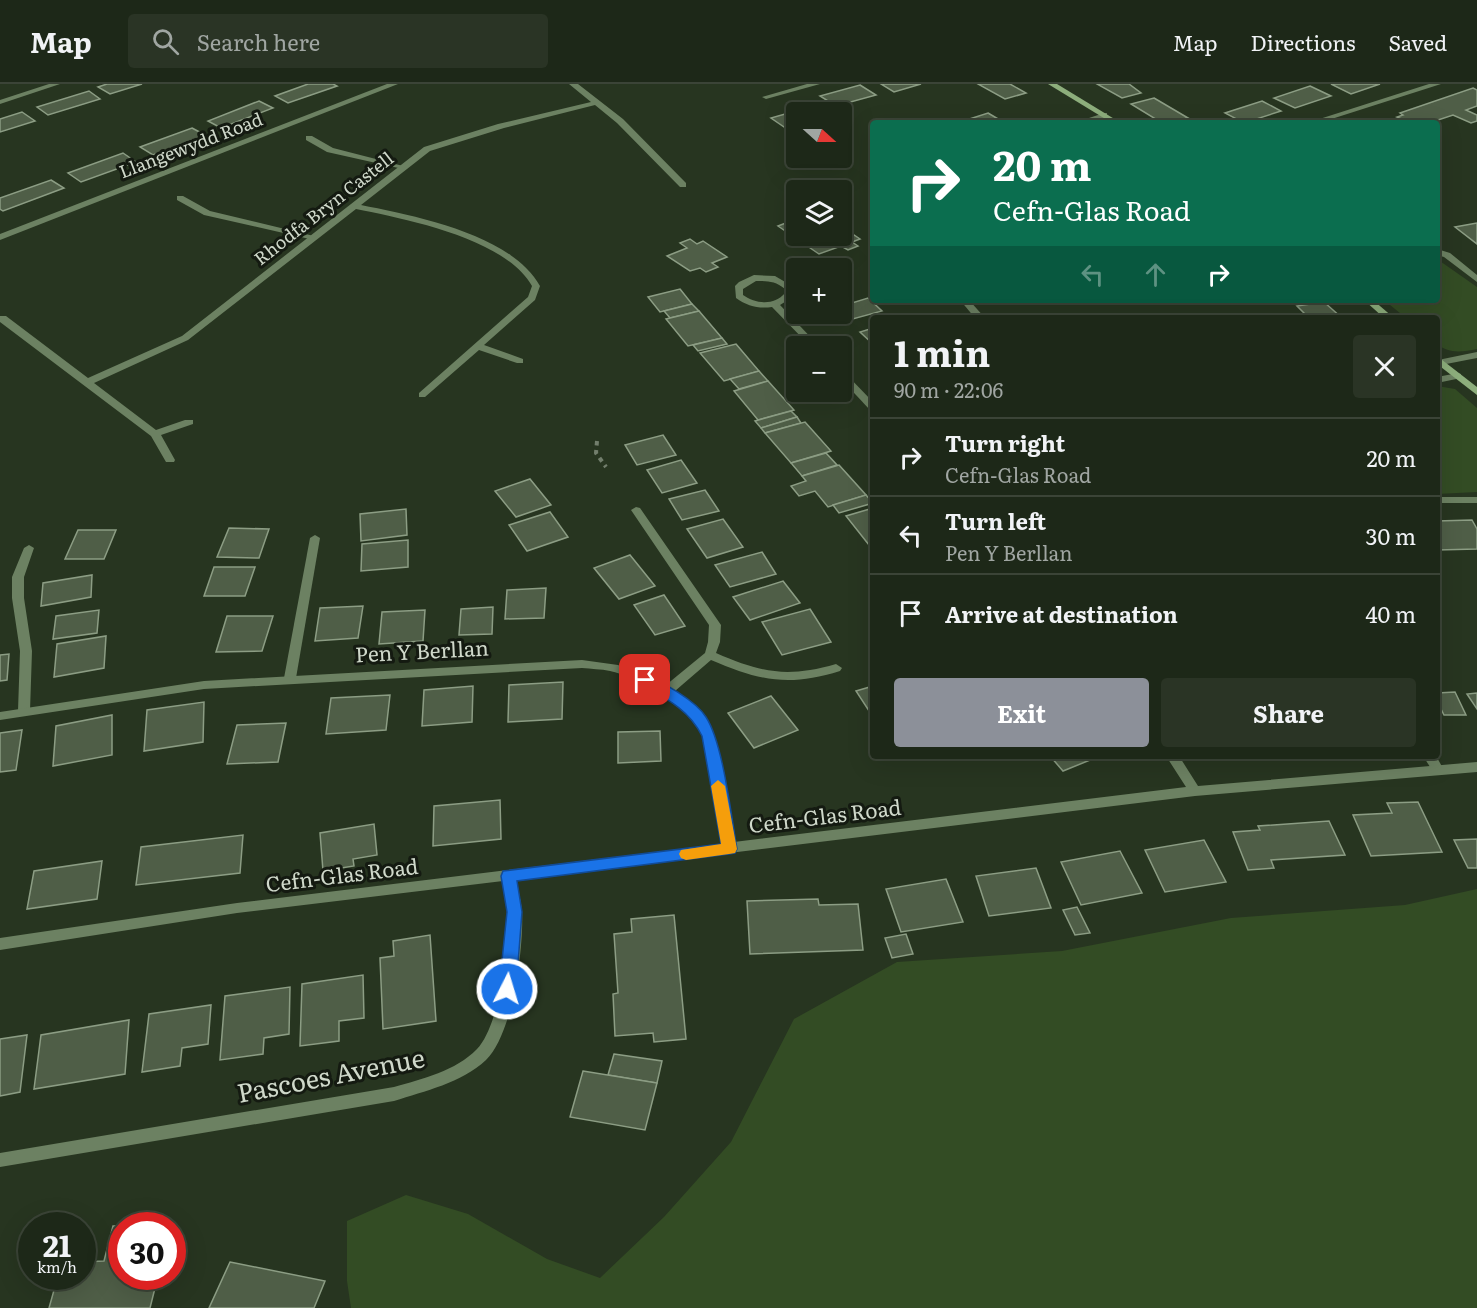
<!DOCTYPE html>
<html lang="en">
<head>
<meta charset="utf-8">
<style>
	:root { --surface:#1d2818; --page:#2a3425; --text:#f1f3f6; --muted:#a0a6a2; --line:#3b4437; --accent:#8c9099 }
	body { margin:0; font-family:Literata,serif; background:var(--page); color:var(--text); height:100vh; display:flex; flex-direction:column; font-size:22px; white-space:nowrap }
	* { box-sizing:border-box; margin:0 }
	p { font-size:20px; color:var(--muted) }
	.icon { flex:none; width:33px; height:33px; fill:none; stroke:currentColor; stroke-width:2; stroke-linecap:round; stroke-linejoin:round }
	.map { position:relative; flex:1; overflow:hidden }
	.panel { position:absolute; left:870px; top:231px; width:570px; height:444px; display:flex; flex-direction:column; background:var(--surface); border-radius:6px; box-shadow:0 6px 24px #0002,0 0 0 2px var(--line) }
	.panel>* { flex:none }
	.banner { position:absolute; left:870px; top:36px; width:570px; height:183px; border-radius:6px; box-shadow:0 6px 24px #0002,0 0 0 2px var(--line); background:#0b6e4f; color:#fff; overflow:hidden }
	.needle { width:39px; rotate:111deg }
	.fabs { position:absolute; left:786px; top:18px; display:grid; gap:12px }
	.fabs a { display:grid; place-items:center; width:66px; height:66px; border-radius:6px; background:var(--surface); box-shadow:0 6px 24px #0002,0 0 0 2px var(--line); font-size:30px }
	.speed { position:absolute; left:18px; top:1128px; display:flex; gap:12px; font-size:30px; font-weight:700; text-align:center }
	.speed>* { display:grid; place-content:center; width:78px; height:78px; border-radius:50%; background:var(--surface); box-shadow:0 6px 24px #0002,0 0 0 2px var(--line); line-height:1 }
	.speed small { font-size:15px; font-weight:400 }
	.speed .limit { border:9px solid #d22; background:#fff; color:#111 }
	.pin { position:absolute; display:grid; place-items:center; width:51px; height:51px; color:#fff; margin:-26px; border-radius:12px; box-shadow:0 3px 9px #0006 }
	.me { position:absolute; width:66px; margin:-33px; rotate:5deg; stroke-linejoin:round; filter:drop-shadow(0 0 4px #0008) }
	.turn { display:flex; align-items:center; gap:21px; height:126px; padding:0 24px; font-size:27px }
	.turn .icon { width:78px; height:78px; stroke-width:2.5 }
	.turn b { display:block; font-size:42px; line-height:51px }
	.lanes { display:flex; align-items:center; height:57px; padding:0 24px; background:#0003; justify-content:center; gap:30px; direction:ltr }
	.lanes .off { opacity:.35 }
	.round { display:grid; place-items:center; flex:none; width:63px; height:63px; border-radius:6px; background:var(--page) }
	.overview { display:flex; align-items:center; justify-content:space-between; height:102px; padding:0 24px }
	h1 { font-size:36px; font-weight:700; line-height:45px }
	.cta { display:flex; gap:12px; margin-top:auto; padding:12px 24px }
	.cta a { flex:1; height:69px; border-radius:6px; background:var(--accent); color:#fff; font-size:24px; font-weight:700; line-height:69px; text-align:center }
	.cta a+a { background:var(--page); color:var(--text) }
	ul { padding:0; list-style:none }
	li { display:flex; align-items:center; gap:18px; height:78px; padding:0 24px; border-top:2px solid var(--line) }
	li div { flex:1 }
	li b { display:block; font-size:22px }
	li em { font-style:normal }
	header { display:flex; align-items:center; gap:36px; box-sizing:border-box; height:84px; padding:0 30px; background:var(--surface); border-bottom:2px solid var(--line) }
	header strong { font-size:28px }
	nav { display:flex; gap:33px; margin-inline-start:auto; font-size:21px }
	.search { width:420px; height:54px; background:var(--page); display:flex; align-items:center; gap:15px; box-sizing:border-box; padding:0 21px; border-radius:6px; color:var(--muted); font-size:22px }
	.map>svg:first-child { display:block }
	.green { fill:#334c24 }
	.building { fill:#4f5e47; stroke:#8c9d84; stroke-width:1.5 }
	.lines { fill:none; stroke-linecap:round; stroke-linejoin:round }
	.path { stroke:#727e6c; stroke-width:4; stroke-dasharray:4.5 4.5; stroke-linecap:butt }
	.lane { fill:#6c8162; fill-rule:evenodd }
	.street { fill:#6c8162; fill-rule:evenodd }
	.secondary { fill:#8dae7c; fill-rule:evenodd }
	.route { fill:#1a73e8; stroke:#114b97; stroke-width:1.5 }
	.slow { fill:#f59e0b }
	.labels { text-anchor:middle; stroke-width:6; stroke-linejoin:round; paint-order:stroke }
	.far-street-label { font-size:18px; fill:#cfd8ca; stroke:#141a11 }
	.street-label { font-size:21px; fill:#cfd8ca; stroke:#141a11 }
	.near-street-label { font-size:26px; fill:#cfd8ca; stroke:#141a11 }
</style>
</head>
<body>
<header>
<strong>Map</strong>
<div class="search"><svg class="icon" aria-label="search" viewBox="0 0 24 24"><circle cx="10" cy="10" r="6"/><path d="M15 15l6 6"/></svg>Search here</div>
<nav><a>Map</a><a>Directions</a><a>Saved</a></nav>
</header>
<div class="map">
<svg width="1477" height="1224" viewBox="0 0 1477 1224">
	<rect width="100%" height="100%" fill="#273520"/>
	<g class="green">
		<path d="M1437,175L1477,203V265C1462,268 1449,270 1437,260V234H1406L1384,216H1437Z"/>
		<polygon points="1437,302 1455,305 1477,324 1477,408 1437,410"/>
		<polygon points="1477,805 1477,1224 351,1224 347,1197 347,1137 406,1111 468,1130 547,1175 600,1194 664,1133 731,1058 794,935 897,878 1062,867 1231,834 1405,821"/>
	</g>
	<g class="building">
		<polygon points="107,0 142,0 110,10 98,3"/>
		<polygon points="308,0 333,0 337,2 288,19 275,12"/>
		<polygon points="881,0 921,0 894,8"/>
		<polygon points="978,0 1010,0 1026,9 1005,15"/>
		<polygon points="1097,0 1129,0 1141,9 1122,14"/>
		<polygon points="1331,0 1380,0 1351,10"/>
		<polygon points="860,1 876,11 836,22 820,12"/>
		<polygon points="1310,2 1331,12 1295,24 1274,14"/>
		<polygon points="1473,4 1477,6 1477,22 1466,26 1477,31 1477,37 1471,39 1453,31 1429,39 1410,39 1397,33 1403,31 1400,29"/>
		<polygon points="89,7 100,15 48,31 37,23"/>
		<polygon points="1154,14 1188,34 1162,39 1131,20"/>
		<polygon points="259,17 273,24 221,44 208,37"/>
		<polygon points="1262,17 1281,27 1244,39 1225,29"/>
		<polygon points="813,22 822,28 796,28 796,43 787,45 771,34"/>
		<polygon points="22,28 35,37 0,48 0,35"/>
		<polygon points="988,29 1005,39 957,39"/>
		<polygon points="192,44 205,51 153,71 140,63"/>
		<polygon points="123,69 136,78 81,98 68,89"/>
		<polygon points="51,96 64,104 3,127 0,125 0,114"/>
		<polygon points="796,135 796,152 842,152 842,143 860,155 852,158 858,162 848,166 841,162 819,170 778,142"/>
		<polygon points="1477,139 1477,160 1455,143"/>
		<polygon points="690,155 697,160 703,157 727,173 712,179 718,183 706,188 700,184 690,187 667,172 687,164 680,159"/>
		<polygon points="680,205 692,220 660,228 648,213"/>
		<polygon points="868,214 882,227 849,236 842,229 842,222"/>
		<polygon points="1324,218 1342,234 1309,234 1297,222"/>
		<polygon points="692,220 699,227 670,234 664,227"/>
		<polygon points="699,227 722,254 688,262 666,235"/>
		<polygon points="873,244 873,260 860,248"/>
		<polygon points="722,254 727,260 698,267 693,261"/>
		<polygon points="736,260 759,287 724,297 700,269"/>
		<polygon points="759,287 768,297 739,305 730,295"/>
		<polygon points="768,297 794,326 758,336 734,307"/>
		<polygon points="791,327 797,333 761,344 755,337"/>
		<polygon points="797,333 801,339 765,349 761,344"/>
		<polygon points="805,338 831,367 791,379 765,349"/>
		<polygon points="663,351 676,371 637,381 625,361"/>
		<polygon points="826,369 837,381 802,392 791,379"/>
		<polygon points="681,376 697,399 662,409 647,386"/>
		<polygon points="839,381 866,411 828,423 815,407 799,412 791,402 806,397 802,392"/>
		<polygon points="530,395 551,421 516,433 495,407"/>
		<polygon points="705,406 719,427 682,436 669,415"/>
		<polygon points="866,411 873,419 839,429 833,421"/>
		<polygon points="873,424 873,466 846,432"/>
		<polygon points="406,425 407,451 361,457 360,430"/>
		<polygon points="550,428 568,453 527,467 509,441"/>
		<polygon points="723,435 743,463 707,474 687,445"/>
		<polygon points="1472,436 1477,445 1477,465 1437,466 1437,437"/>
		<polygon points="229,444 269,445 259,474 217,473"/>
		<polygon points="78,446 116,446 104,475 65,475"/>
		<polygon points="408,456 408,483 361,487 362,460"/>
		<polygon points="762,468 776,490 730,503 715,481"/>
		<polygon points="630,471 655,502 619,515 594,484"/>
		<polygon points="214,483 255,483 245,512 204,512"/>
		<polygon points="92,491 91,513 41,522 43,499"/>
		<polygon points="783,497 800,519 750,536 733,513"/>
		<polygon points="546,504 544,534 505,535 507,506"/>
		<polygon points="664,511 685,542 655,551 634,521"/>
		<polygon points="363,522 358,554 315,557 320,524"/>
		<polygon points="493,523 492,550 459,551 461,525"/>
		<polygon points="810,525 831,558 782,571 762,538"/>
		<polygon points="99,526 97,549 53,555 56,532"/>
		<polygon points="425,526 423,557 379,560 382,528"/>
		<polygon points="227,532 273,532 262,567 216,568"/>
		<polygon points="106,552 104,584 54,593 57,560"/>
		<polygon points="9,570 7,596 0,597 0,571"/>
		<polygon points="563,598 562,635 508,638 509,601"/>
		<polygon points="473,602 472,638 422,642 424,606"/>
		<polygon points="873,602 873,633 856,607"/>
		<polygon points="1455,608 1466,631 1444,631 1437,617 1437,609"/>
		<polygon points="1477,609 1477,625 1467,610"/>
		<polygon points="390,611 386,646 326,650 331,614"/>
		<polygon points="771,612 798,646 754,664 728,629"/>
		<polygon points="204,618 203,658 144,667 147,626"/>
		<polygon points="112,631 112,671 53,682 56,642"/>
		<polygon points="286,639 278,678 227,680 237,641"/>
		<polygon points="22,646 16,686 0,688 0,649"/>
		<polygon points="660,647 661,677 618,679 618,648"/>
		<polygon points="1050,672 1100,672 1063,687"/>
		<polygon points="500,716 501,755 433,762 434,722"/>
		<polygon points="1418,718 1442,768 1371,772 1353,731 1392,729 1387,719"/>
		<polygon points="1329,737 1345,771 1271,776 1274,784 1248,786 1233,748 1260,746 1258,742"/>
		<polygon points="374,740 377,771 353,775 354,782 323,787 320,749"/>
		<polygon points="243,751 240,789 136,801 141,763"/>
		<polygon points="1477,755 1477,784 1468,784 1454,756"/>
		<polygon points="1204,756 1226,798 1165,808 1145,766"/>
		<polygon points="1120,767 1142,809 1081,821 1061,778"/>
		<polygon points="102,777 97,815 27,825 34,787"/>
		<polygon points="1036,784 1051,824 989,832 976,792"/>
		<polygon points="946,795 963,838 901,848 886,805"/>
		<polygon points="818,815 819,821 858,820 863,866 750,870 747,817"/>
		<polygon points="1077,823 1090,849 1075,851 1063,826"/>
		<polygon points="674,831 686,955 654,958 653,949 615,952 613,910 618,909 614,850 632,848 631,835"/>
		<polygon points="906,850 913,870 892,874 885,854"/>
		<polygon points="430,851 436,937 383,945 380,874 394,872 393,857"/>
		<polygon points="363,891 364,934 339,937 339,957 300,962 302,900"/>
		<polygon points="290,903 289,950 264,954 263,970 220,976 225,912"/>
		<polygon points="211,921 208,960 182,964 180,982 142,988 149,930"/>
		<polygon points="129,936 125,990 34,1005 41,951"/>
		<polygon points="27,951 20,1008 0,1012 0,955"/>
		<polygon points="614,970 662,977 657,999 608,991"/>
		<polygon points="583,987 657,999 645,1046 570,1033"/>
		<polygon points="113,1142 122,1142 122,1192 158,1192 150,1224 49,1224 58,1192 82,1192 82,1178 104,1177"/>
		<polygon points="230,1178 325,1197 314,1224 209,1224"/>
	</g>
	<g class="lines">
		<polyline class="path" points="597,357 596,369 606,383"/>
		<g class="lane">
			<polygon points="306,52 312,52 333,64 407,83 403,85 327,68 306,56"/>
			<polygon points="177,112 183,112 210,127 318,153 314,156 204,131 177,116"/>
			<polygon points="960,216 969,216 985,234 975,234"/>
			<polygon points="315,451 320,454 296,594 290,598 284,594 310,454"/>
			<polygon points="29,461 34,464 24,493 24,514 32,567 30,627 24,631 18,627 20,567 12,514 12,493 24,464"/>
			<polygon points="1423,672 1436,672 1444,686 1442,689 1434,689"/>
		</g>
		<g class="street">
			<polygon points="49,0 60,0 0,20 0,16"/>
			<polygon points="387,0 398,0 0,156 0,150"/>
			<path d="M569,0H578L623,35L686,99V103H680L617,39L595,21L504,44L430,67L361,121C415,132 511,150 540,202L535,216L484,261L523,275V279H517L479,266L425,313H419V309L528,213L532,202C505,154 405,135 356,125L188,256L94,299L156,346L185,336H193V340L161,351L175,376L174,378H166L151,352L0,238V232H6L88,294L182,252L424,63L498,40L591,18Z"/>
			<polygon points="807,0 820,0 766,15 762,13"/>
			<polygon points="1429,0 1441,0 1319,39 1307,39"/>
			<polygon points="1104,29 1107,29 1107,33 1086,39 1074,39"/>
			<polygon points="1437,165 1450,169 1477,191 1477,198 1444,173 1437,171"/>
			<path d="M754,191L775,192L792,202L793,209L788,216L780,221L819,262H810L772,223C759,225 747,222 736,214L735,202L739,198ZM756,197C768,197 775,197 785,205V209C774,222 756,220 743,211V205Z"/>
			<polygon points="1477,268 1477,274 1441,281 1437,279 1438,276"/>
			<polygon points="842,288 845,289 873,318 873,327 870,326 842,296"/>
			<polygon points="1458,289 1461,290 1461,294 1437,299 1437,293"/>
			<rect x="1437" y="413" width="40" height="6"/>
			<path d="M636,423L640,424L721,541L720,558L716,569C762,589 787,594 836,580L842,584L840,587C789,603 760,597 711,576L675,607C686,614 696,621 704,631C724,660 729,723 734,758L1186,703L1166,672H1179L1198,702L1477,678V688L1195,712L516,795C518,806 521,816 522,827C524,863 513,950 486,976C461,999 425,1007 394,1017L0,1083V1069L394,1003C422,995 456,987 477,965C500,941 509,862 508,829C508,818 505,807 503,797L237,829L0,866V854L237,819L722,760C717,728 712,664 695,638C681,615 636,593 610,587C601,585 591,585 582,584L204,605L0,636V628L204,597L582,576L618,581L666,601L705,569L708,558L709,541L631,426Z"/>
		</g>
		<g class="secondary">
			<polygon points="1048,0 1057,0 1121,39 1112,39"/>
			<polygon points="1364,216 1373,216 1394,234 1384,234"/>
			<polygon points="1437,272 1477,303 1477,311 1437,280"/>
		</g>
	</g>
	<path class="route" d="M645,592C662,597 696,617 706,633C723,659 731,731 737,765L735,769L729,770L517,797L522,828L516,905L513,909L507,911L502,909L499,905L507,828L501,792L503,787L721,760L702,652C689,625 665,614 640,600L638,596Z"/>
	<polygon class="slow" points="718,696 725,702 737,765 735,769 729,770 686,776 681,774 679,770 681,766 721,760 711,702"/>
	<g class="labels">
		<g class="far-street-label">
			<text transform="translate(191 62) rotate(-21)" y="6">Llangewydd Road</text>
			<text transform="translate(324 125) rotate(-38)" y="6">Rhodfa Bryn Castell</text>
		</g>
		<g class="street-label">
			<text transform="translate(422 568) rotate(-3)" y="7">Pen Y Berllan</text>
			<text transform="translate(825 733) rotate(-7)" y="7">Cefn-Glas Road</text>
			<text transform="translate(342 792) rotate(-7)" y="7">Cefn-Glas Road</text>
		</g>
		<g class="near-street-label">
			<text transform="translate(331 992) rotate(-11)" y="9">Pascoes Avenue</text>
		</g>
	</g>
</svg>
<div class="fabs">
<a><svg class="needle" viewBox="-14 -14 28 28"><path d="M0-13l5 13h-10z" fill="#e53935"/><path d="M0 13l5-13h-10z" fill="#a0a6a2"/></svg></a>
<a><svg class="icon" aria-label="layers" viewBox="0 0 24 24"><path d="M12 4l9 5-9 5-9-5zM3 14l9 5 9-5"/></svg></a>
<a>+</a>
<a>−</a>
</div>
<div class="speed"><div>21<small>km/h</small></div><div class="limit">30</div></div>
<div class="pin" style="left:645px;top:596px;background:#d93025"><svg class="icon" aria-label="arrive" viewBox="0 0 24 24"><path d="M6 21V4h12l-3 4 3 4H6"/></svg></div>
<svg class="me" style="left:507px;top:905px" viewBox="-20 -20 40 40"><circle r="17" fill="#1a73e8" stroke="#fff" stroke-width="3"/><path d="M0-11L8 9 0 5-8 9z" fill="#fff"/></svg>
<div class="banner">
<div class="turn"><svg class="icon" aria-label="right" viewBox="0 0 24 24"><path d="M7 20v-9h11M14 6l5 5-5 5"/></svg><div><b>20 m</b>Cefn-Glas Road</div></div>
<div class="lanes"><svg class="icon off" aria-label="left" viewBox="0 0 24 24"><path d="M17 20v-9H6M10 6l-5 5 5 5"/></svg><svg class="icon off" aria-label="ahead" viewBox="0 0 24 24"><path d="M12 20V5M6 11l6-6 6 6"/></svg><svg class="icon" aria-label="right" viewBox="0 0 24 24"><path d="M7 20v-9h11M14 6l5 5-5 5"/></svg></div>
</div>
<section class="panel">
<div class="overview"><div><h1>1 min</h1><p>90 m · 22:06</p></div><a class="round"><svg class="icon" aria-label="close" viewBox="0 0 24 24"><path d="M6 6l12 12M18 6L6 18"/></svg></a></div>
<ul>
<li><svg class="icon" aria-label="right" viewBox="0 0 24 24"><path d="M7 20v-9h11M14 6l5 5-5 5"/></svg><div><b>Turn right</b><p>Cefn-Glas Road</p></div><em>20 m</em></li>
<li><svg class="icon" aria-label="left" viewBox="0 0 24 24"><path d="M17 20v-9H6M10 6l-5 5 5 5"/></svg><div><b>Turn left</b><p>Pen Y Berllan</p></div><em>30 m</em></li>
<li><svg class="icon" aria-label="arrive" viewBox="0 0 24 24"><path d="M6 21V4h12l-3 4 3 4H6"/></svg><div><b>Arrive at destination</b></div><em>40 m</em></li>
</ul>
<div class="cta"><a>Exit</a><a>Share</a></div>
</section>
</div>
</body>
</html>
